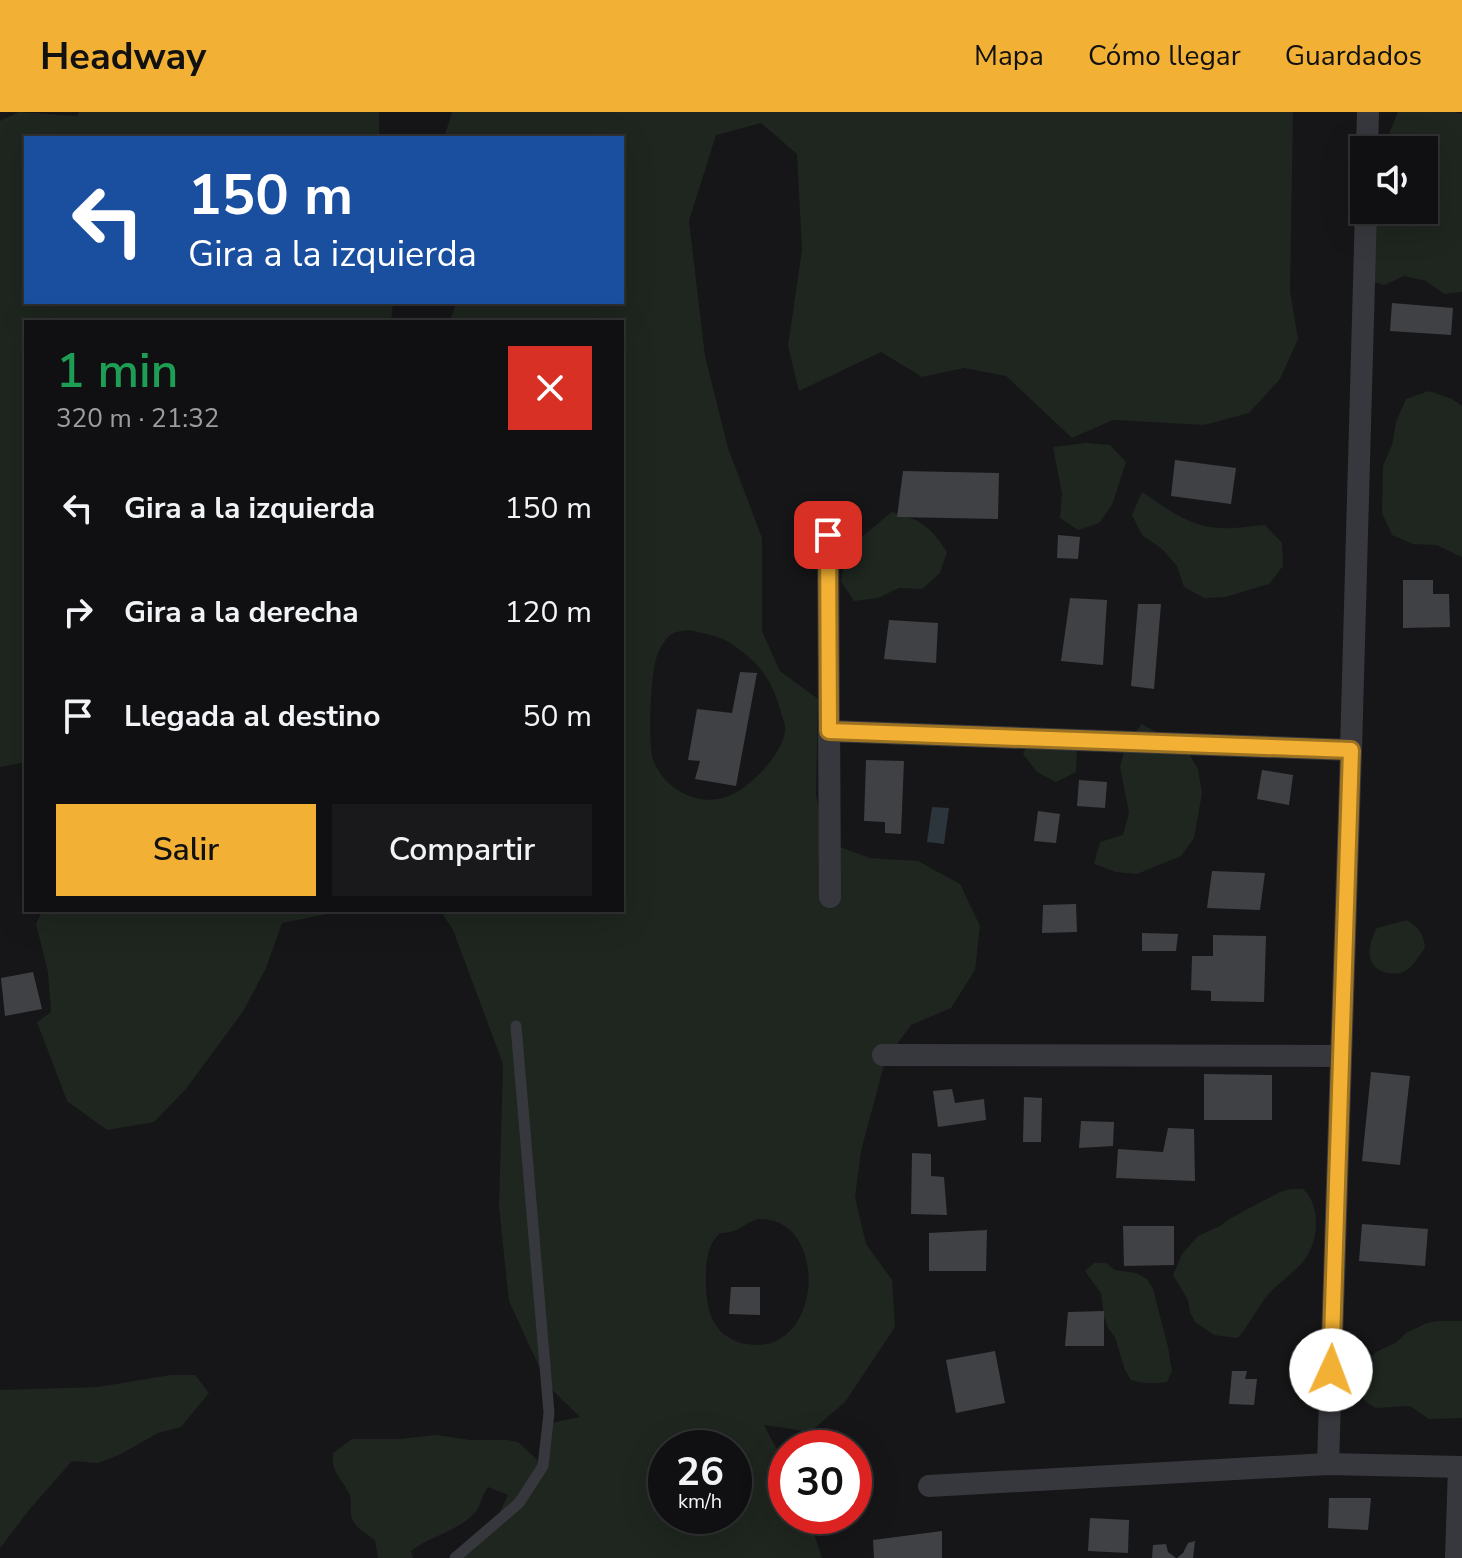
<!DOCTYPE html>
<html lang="es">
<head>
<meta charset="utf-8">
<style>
	:root { --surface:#101012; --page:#19191b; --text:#f1f3f6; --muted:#9c9d9f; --line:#303032; --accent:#f2b134 }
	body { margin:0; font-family:"Nunito Sans",sans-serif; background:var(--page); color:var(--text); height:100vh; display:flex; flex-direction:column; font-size:30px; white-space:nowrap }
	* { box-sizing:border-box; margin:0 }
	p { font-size:26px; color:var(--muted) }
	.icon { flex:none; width:44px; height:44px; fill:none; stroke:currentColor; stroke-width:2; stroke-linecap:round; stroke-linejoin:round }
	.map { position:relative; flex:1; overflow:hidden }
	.sheet { position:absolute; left:24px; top:208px; width:600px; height:592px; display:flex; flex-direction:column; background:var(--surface); border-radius:0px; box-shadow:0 8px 32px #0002,0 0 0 2px var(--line) }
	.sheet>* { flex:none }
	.guide { position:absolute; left:24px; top:24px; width:600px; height:168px; border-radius:0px; box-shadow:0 8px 32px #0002,0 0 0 2px var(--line); background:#1a4fa0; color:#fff; overflow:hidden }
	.buttons { position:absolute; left:1350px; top:24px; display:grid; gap:16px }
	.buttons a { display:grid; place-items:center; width:88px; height:88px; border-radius:0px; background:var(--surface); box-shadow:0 8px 32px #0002,0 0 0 2px var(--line); font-size:40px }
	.speed { position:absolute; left:648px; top:1318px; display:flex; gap:16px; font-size:40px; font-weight:700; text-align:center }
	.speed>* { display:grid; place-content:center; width:104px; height:104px; border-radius:50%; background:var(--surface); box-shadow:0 8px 32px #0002,0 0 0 2px var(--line); line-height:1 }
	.speed small { font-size:20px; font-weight:400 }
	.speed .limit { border:12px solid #d22; background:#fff; color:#111 }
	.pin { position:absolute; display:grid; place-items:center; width:68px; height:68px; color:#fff; margin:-34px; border-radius:16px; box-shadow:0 4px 12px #0006 }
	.me { position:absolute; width:88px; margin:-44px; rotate:2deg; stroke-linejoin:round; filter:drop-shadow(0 0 6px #0008) }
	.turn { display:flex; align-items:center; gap:28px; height:168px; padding:0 32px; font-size:36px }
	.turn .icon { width:104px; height:104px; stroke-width:2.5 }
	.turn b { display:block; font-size:56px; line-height:68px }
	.round { display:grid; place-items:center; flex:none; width:84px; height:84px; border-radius:0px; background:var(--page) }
	.head { display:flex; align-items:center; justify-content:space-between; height:136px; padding:0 32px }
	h1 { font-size:48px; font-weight:600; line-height:60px; color:#1e9e55 }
	.button { display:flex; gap:16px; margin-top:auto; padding:16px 32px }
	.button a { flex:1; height:92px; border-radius:0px; background:var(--accent); color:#111; font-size:32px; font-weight:600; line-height:92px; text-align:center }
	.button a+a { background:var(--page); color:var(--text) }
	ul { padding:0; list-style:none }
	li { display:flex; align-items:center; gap:24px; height:104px; padding:0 32px }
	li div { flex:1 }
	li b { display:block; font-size:30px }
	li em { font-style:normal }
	header { display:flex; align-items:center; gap:48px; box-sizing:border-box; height:112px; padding:0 40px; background:var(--accent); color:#111 }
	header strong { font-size:38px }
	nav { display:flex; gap:44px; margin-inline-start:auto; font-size:28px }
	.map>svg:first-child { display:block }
	.green { fill:#1e261f; fill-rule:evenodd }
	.water { fill:#2c353c }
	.building { fill:#404145 }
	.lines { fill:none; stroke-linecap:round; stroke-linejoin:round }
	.service { stroke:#37383d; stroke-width:11 }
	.minor { stroke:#37383d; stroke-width:22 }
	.route-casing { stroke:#9d7322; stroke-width:20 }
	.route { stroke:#f2b134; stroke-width:14 }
</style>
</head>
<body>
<header>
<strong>Headway</strong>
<nav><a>Mapa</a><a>Cómo llegar</a><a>Guardados</a></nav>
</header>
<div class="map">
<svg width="1462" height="1446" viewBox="0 0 1462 1446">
	<rect width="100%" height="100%" fill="#161618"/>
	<g class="green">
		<polygon points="19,0 77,4 79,0 379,0 379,26 26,26 26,190 393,190 391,210 26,210 26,650 0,655 0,9"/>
		<path d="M452,0H1293L1290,179L1298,227L1280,267L1249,301L1204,313L1113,308L1072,326L1006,264L964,256L922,265L881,240L799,279L788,234L802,138L797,42L761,11L716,23L689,109L705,244L728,336L762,426V519L780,559L818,587L816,683L826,730L870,746L918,749L960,772L980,814L975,858L951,896L911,913L885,949L861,1039L855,1085L866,1132L892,1168L895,1215L845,1290L810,1320L764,1313L786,1355V1404H808L822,1446H456L491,1418L508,1383L488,1375C482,1383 481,1392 477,1398C461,1419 431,1423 411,1439L413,1446H378L375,1428C368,1423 355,1416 352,1406C349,1398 353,1390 349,1381C341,1365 331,1361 333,1341L352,1327H399L436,1323L470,1328H507L518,1330L542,1352L546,1312L580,1305L548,1274L509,1189L499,1095L503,952L453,818L440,798H622V210H449L457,190H622V26H444ZM690,518C701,521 714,523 725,528C730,530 735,535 740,538C764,556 771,569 780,597C781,603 785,609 785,615C787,637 754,671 735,681C705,698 667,681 654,650C647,637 651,563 656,547C658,540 663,531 667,526C673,519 681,519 690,518ZM758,1107C821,1104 825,1213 771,1231C762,1234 750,1233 741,1231C708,1221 705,1190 706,1160C706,1146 709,1131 720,1121C739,1121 742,1112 758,1107ZM666,1336H734V1404H666Z"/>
		<polygon points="1398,0 1454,0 1462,2 1462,180 1444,182 1426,169 1404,164 1384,173 1363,167 1364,98 1424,98 1424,38 1382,38"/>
		<polygon points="1429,279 1452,287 1462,294 1462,445 1436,433 1413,432 1392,423 1382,401 1383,354 1392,333 1396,310 1406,287"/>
		<polygon points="1086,331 1110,333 1126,350 1112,393 1099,411 1078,418 1060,406 1062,382 1053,335"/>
		<path d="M1142,380C1166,396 1191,416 1221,416C1236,417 1251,414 1265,413L1282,431L1283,454L1269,472L1225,485L1204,486L1184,475L1177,454L1162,437L1142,423L1132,403Z"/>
		<path d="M892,400C921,408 930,414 947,440L940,461L922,477L899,476L878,486L854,489L841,469L845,445L860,426Z"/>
		<polygon points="1142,612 1186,637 1198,657 1202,681 1194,726 1181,744 1137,762 1116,760 1094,752 1100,730 1123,723 1129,701 1120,655 1126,632"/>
		<polygon points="1033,621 1077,636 1076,660 1056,670 1037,660 1023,642"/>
		<polygon points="43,798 329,798 327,802 282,811 266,856 244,898 186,977 154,1010 107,1018 67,989 37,910 51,900 48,860 36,812"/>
		<path d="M1407,808C1419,816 1424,822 1425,836C1419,843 1413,856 1403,860C1398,863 1390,861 1384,860C1363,853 1369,830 1377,816Z"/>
		<path d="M1291,1077H1303C1322,1094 1319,1132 1302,1151C1291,1163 1277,1172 1266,1185C1256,1198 1249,1213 1238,1226L1214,1223L1195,1210L1190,1200L1188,1188L1173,1163L1182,1142L1198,1124L1220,1114L1229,1107L1280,1080Z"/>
		<path d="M1094,1151H1106L1115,1158L1136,1161L1147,1167L1153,1177L1168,1235L1172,1259L1167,1270C1153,1272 1144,1272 1131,1268L1125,1258L1115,1225L1108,1216L1104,1205L1101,1181L1085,1159Z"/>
		<polygon points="1439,1209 1462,1209 1462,1306 1429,1307 1410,1294 1376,1296 1366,1290 1359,1281 1356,1269 1360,1257 1376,1240 1397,1230 1406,1221 1427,1211"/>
		<polygon points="171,1263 195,1263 209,1281 181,1315 158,1321 119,1343 98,1351 72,1349 29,1398 0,1436 0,1278 98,1275"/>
	</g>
	<polygon class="water" points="932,695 949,696 944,732 927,730"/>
	<g class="building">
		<polygon points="1392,191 1453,196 1451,223 1390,219"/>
		<polygon points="1175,348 1236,356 1231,392 1171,384"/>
		<polygon points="903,359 999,361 998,407 897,405"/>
		<polygon points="1058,423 1080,425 1078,447 1057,446"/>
		<polygon points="1403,468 1433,468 1433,482 1449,482 1450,515 1403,516"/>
		<polygon points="1070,486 1107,488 1103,553 1061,549"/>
		<polygon points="1138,492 1161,492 1154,577 1131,574"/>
		<polygon points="889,508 938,511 936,551 884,547"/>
		<polygon points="740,560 757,561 736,674 695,667 700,649 688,648 697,597 732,601"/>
		<polygon points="866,648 904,649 901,722 885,721 885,710 864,709"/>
		<polygon points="1262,658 1293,663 1289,693 1257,687"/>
		<polygon points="1079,668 1107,670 1105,696 1077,694"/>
		<polygon points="1038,699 1060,702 1056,731 1034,729"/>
		<polygon points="1212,759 1265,761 1260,798 1207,796"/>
		<polygon points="1076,792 1077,820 1042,821 1043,793"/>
		<polygon points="1142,821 1178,822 1176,839 1142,839"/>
		<polygon points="1213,823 1266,824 1264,890 1211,889 1211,879 1191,878 1192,844 1213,844"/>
		<polygon points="33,860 42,897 5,904 1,866"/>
		<polygon points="1371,960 1410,964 1400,1053 1362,1049"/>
		<polygon points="1204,962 1272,963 1272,1008 1204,1008"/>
		<polygon points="952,977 955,991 984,987 986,1008 938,1015 933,979"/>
		<polygon points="1024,985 1042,986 1041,1030 1023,1030"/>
		<polygon points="1081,1009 1114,1010 1113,1034 1079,1036"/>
		<polygon points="1168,1016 1194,1017 1195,1069 1116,1066 1118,1037 1163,1040"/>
		<polygon points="912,1041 931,1042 931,1064 944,1065 947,1103 911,1102"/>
		<polygon points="1362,1112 1428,1117 1425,1154 1359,1149"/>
		<polygon points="1123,1114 1174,1114 1174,1153 1124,1154"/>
		<polygon points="987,1118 986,1159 929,1159 929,1121"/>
		<polygon points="731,1175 760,1175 760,1203 729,1202"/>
		<polygon points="1104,1199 1104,1234 1065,1234 1068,1200"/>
		<polygon points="995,1239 1005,1291 956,1301 946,1248"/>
		<polygon points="1232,1259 1247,1259 1245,1267 1257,1267 1254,1293 1229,1292"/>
		<polygon points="1329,1386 1371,1386 1368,1418 1328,1416"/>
		<polygon points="1090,1406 1129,1408 1128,1441 1088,1439"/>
		<polygon points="942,1419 942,1446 874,1446 873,1428"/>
		<polygon points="1195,1429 1193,1446 1177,1446 1183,1441 1188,1431"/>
		<polygon points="1166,1432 1168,1440 1176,1446 1152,1446 1153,1433"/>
	</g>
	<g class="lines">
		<polyline class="service" points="455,1446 519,1391 543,1354 549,1301 516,914"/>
		<g class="minor">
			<polyline points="1367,38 1368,0"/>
			<polyline points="828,423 830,785"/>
			<polyline points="829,619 1351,638"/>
			<polyline points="883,943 1341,944"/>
			<polyline points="1328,1352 1351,638 1366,98"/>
			<polyline points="929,1374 1328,1352 1462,1355"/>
			<polyline points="1456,1446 1459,1355"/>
		</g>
	</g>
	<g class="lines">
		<g class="route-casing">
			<polyline id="route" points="828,423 829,619 1351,638 1331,1258"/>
		</g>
		<use href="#route" class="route"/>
	</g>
</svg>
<div class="buttons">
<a><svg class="icon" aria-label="sound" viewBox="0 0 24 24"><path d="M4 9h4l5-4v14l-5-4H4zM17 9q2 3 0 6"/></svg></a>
</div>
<div class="speed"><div>26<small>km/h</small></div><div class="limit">30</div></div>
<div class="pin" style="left:828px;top:423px;background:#d93025"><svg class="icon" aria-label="arrive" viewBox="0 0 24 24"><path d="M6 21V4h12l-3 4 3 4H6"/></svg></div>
<svg class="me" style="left:1331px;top:1258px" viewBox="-20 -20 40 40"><circle r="19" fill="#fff"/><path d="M0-13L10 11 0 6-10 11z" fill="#f2b134"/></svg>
<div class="guide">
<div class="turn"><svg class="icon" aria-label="left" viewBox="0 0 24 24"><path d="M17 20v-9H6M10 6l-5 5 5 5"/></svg><div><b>150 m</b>Gira a la izquierda</div></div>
</div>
<section class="sheet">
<div class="head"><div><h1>1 min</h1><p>320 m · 21:32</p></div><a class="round" style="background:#d93025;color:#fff"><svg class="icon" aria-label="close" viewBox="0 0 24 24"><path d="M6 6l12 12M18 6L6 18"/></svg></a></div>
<ul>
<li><svg class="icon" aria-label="left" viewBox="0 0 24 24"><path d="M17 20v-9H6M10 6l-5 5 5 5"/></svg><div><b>Gira a la izquierda</b></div><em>150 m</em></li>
<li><svg class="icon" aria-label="right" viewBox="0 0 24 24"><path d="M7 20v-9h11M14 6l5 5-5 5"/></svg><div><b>Gira a la derecha</b></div><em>120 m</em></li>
<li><svg class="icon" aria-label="arrive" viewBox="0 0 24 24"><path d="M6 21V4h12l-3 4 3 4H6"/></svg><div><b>Llegada al destino</b></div><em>50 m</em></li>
</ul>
<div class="button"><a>Salir</a><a>Compartir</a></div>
</section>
</div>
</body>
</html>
